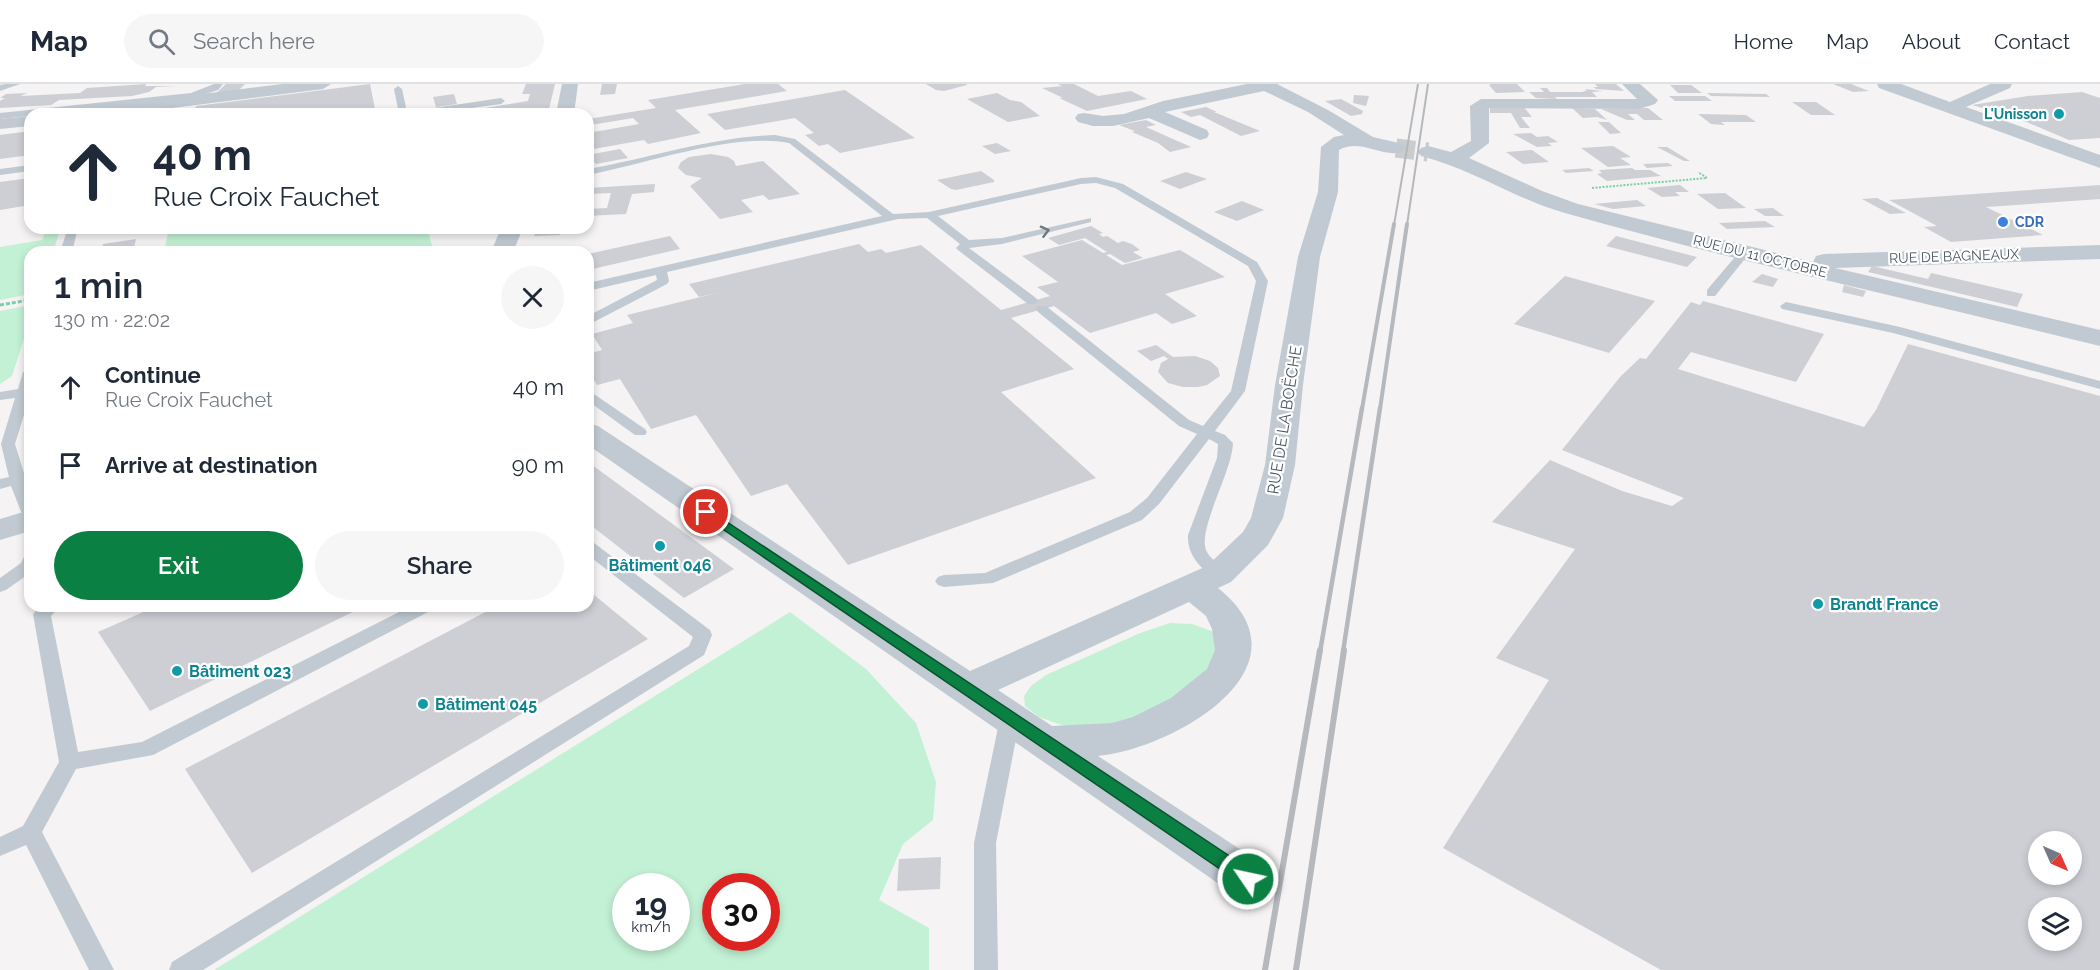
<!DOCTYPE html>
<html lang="en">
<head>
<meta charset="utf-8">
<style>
	:root { --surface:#fff; --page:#f6f6f7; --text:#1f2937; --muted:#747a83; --line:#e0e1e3; --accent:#0b8043 }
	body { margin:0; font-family:Raleway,sans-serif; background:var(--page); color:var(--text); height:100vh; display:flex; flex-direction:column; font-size:22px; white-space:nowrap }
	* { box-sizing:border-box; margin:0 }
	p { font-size:20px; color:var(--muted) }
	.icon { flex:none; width:33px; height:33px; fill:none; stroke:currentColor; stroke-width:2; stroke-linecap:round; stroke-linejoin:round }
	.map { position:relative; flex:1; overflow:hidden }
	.sheet { position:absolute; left:24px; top:162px; width:570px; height:366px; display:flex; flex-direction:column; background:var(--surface); border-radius:18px; box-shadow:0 3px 9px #0003 }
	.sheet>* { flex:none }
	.top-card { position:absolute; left:24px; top:24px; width:570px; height:126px; border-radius:18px; box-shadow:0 3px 9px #0003; background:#fff; color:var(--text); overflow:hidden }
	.needle { width:39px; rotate:135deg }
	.buttons { position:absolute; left:2028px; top:747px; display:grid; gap:12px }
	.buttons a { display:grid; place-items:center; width:54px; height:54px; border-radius:50%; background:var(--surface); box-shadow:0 3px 9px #0003; font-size:30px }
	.speed { position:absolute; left:612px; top:789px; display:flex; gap:12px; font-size:30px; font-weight:700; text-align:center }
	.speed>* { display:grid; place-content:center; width:78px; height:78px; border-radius:50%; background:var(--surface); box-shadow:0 3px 9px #0003; line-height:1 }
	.speed small { font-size:15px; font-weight:400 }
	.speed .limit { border:9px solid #d22; background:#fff; color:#111 }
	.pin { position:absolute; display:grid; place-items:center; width:51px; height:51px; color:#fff; margin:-26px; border:3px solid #fff; border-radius:50%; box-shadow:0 2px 6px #0007 }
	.me { position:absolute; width:66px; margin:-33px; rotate:304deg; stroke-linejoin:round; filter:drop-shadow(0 0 4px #0008) }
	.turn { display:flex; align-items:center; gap:21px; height:126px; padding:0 30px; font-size:27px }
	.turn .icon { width:78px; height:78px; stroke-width:2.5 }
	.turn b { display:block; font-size:42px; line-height:51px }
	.round { display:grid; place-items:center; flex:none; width:63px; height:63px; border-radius:32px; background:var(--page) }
	.headline { display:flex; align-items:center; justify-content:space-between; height:102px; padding:0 30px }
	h1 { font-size:36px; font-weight:600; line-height:45px }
	.primary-button { display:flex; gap:12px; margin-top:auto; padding:12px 30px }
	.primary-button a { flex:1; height:69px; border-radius:36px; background:var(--accent); color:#fff; font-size:24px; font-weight:600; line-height:69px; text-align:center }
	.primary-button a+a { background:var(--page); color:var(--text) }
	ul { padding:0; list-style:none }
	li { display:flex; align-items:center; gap:18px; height:78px; padding:0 30px }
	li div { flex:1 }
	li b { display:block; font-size:22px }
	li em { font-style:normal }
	header { display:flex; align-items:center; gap:36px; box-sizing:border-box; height:84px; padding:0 30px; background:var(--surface); border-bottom:2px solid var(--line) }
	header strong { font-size:28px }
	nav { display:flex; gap:33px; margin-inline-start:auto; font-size:21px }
	.search { width:420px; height:54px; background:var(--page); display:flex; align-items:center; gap:15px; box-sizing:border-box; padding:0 21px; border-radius:33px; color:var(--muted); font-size:22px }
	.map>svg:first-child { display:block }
	.green { fill:#c3f1d5; fill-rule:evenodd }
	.building { fill:#cdcfd5; fill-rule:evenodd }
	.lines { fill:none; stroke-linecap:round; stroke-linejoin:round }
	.minor-tunnel { stroke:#caccce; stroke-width:19; stroke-dasharray:19 10; stroke-linecap:butt }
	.path-far1 { stroke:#7ad0a6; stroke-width:2; stroke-dasharray:2 1.5; stroke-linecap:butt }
	.path { stroke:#7ad0a6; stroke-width:3; stroke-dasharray:4 2; stroke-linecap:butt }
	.service { fill:#c1cad2; fill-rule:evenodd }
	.minor { fill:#c1cad2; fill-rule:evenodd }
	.rail-far3 { stroke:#b5b8bd; stroke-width:2 }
	.rail-far2 { stroke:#b5b8bd; stroke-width:4 }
	.rail-far1 { stroke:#b5b8bd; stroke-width:4.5 }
	.rail { stroke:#b5b8bd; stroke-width:6 }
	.oneway { stroke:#6e7983 }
	.route { fill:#0b8043; stroke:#07532c; stroke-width:1.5 }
	.culture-dot { fill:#0f9aa8; stroke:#fff; stroke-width:2 }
	.shop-dot { fill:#3f7fe0; stroke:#fff; stroke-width:2 }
	.labels { text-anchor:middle; stroke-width:4.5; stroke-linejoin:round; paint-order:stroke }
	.far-culture-label { font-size:14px; font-weight:bold; fill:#0d838f; stroke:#fff; text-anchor:end }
	.far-shop-label { font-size:14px; font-weight:bold; fill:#366cbe; stroke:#fff; text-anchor:start }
	.far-street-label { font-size:14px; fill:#4a5661; stroke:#fff }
	.street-label { font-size:16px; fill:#4a5661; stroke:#fff }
	.culture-label { font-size:16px; font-weight:bold; fill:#0d838f; stroke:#fff; text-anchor:start }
</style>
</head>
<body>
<header>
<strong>Map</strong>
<div class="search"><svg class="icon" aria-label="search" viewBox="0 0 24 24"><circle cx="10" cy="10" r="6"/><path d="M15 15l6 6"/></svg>Search here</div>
<nav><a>Home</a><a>Map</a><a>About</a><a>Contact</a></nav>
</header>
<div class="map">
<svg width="2100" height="886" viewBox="0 0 2100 886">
	<rect width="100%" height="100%" fill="#f5f3f3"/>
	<g class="green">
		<polygon points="169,144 427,144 434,168 164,168"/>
		<polygon points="45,149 59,149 53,168 30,168 30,210 0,216 0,163 42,156"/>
		<polygon points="30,221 30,236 12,292 0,300 0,227"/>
		<path d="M790,528L866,585L916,639L936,698L933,736L903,760L879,816L929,844V886H214ZM676,802V854H626V802ZM766,802V854H716V802Z"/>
		<polygon points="1170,539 1192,540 1214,548 1219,578 1194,603 1132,637 1079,647 1039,633 1025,622 1024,612 1031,602 1046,591 1140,549"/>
	</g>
	<g class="building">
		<polygon points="146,0 145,2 177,2 156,3 149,8 132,12 59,16 51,21 0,24 0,17 5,14 0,14 6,10 27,9 21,12 80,9 87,4"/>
		<polygon points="226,0 245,0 238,7 215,10"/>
		<polygon points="370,0 376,30 194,30 196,22"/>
		<polygon points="526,0 555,0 549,25 510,30 447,30 528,17 530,10 522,10"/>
		<polygon points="602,0 617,0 615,10 600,11"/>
		<polygon points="745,0 778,0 787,7 675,26 701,49 648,60 644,56 588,66 588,49 639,40 633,34 591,41 588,35 656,24 648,16"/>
		<polygon points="926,0 967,0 967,1 944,7 936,6"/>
		<polygon points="1058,0 1074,0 1098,12 1131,7 1147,15 1087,27 1059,14 1063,14 1042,4 1062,2"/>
		<polygon points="1491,0 1517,0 1525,8 1496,9 1489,1"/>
		<polygon points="1595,0 1616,0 1624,7 1596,5 1593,3 1598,3"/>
		<polygon points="1833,0 1851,0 1869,7 1853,8"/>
		<polygon points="1670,1 1691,1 1702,9 1678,9"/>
		<polygon points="1540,4 1547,4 1550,8 1584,8 1583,7 1587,7 1585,5 1603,7 1592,8 1597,13 1555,13 1557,15 1536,14 1529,8 1544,8"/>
		<polygon points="845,6 915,54 840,69 828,60 819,62 805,51 814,49 795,34 725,46 707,30"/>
		<polygon points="2082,8 2100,14 2100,54 2069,56 2017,34 1972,21 2028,12"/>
		<polygon points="997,9 1010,16 1021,18 1040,32 1008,38 967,15"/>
		<polygon points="1707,9 1766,10 1770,13 1711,12"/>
		<polygon points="454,10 457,20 436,23 433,13"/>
		<polygon points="1354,11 1369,12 1366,22 1353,19"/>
		<polygon points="1669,12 1705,12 1712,17 1675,17"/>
		<polygon points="1341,15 1363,27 1362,30 1351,32 1325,17"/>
		<polygon points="1792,18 1816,18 1835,31 1811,31"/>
		<polygon points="1490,22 1523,22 1532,33 1521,33 1530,44 1520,44 1511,29 1490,29"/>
		<polygon points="1206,23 1217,28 1214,28 1260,47 1241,52 1200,31 1191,33 1181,28"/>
		<polygon points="1572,24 1595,25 1607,36 1597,33 1583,34"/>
		<polygon points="1648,24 1663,36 1644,36 1637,30 1628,30 1635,36 1627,36 1601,25"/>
		<polygon points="1698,30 1746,31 1756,38 1721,38 1725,41 1711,40"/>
		<polygon points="1146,36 1156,41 1146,43 1191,63 1170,68 1158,59 1132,48 1135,47 1132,46 1119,41"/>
		<polygon points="1598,38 1609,38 1621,49 1610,50"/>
		<polygon points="30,47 30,71 0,75 0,51"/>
		<polygon points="1531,49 1537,53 1548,52 1558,58 1548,59 1552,62 1537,63 1513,50"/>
		<polygon points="997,59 1011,67 995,70 982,62"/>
		<polygon points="1613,62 1631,73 1620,74 1631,81 1608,83 1581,64"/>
		<polygon points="1657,63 1667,63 1690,77 1684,77"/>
		<polygon points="620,65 628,74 596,80 588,71"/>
		<polygon points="1532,66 1549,78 1523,80 1506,68"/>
		<polygon points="711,70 728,73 734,77 736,82 763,77 800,110 769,116 763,111 741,116 753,128 720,135 690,102 702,94 686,91 678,84 681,78 689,73"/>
		<polygon points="1668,79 1673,82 1647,84 1643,80"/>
		<polygon points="1589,84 1594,87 1566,89 1562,86"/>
		<polygon points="1632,84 1635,86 1650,86 1661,92 1607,97 1597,90 1602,89 1599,86"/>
		<polygon points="981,87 994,96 994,98 956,106 951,105 937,96"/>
		<polygon points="1186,88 1207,95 1180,105 1160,97"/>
		<polygon points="30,94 30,121 0,126 0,98"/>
		<polygon points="655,100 654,108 632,110 626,130 588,132 588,125 607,124 611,109 588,110 588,104"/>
		<polygon points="1680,101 1689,108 1675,108 1680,112 1662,113 1647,104"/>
		<polygon points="2100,101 2100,115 1986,123 2043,151 1951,158 1924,143 1937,142 1889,116"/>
		<polygon points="1725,109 1746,124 1718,125 1697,110"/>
		<polygon points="1877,114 1885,118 1906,129 1890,130 1862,115"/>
		<polygon points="1637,116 1646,122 1613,125 1594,120"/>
		<polygon points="1242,117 1264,126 1237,137 1214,128"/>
		<polygon points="1773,124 1784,132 1765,132 1754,125"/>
		<polygon points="1765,137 1775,143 1727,145 1719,139"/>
		<polygon points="1091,142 1103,149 1099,150 1103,153 1107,152 1118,159 1123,157 1132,160 1140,166 1133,168 1143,174 1125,179 1110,170 1106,171 1122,181 1180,166 1225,193 1165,210 1197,232 1172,240 1156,229 1090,249 1054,222 1011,234 1074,285 1001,308 1096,394 848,481 787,400 751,412 696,331 651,345 620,295 597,301 588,285 588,270 602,266 592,250 633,239 627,231 721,208 699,213 689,200 859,160 868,168 881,165 886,169 921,161 1001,226 1050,212 1037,203 1058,198 1022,172 1082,156 1103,169 1107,168 1085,154 1059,161 1048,154"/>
		<polygon points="538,144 562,144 560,151 534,152"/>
		<polygon points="670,152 680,165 588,186 588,170"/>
		<polygon points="1616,152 1697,173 1687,183 1606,162"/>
		<polygon points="136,155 133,168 101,168 103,160"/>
		<polygon points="1872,182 1928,195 1931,189 2023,210 2017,223 1868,188"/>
		<polygon points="1762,190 1778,195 1773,203 1752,198"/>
		<polygon points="1565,192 1655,217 1609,269 1514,240"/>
		<polygon points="1844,201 1866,207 1863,213 1842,208"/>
		<path d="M1703,217L1824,250L1796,298L1691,268L1678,285L1864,343L1876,326L1908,260L2100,312V886H1661L1443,764L1549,596L1496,574L1575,465L1492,438L1550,376L1622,407L1672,422L1684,414L1562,366L1620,293L1640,274L1646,275L1691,218L1700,221ZM2038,758H2072V790H2038ZM2038,824H2072V856H2038Z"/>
		<polygon points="1156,261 1173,273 1195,272 1210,277 1218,284 1220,292 1207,301 1198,303 1183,303 1168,299 1158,288 1161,279 1168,275 1164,272 1151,277 1137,267"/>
		<polygon points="588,378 734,485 684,514 588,439"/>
		<polygon points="588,506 648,555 252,789 185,685 497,522 588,522"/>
		<polygon points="157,522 365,522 150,627 98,548"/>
		<polygon points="941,773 940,805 897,807 899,775"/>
	</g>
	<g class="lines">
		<polyline class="minor-tunnel" points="1396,64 1428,68"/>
		<polyline class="path-far1" points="1592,104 1707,94 1698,88"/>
		<polyline class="path" points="0,221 30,216"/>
		<g class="service">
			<polygon points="6,0 20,0 0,7 0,1"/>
			<polygon points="214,0 223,0 218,6 192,14 0,35 0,29 191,9"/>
			<polygon points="398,2 402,5 407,28 501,14 505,17 501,20 428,30 399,30 394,5"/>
			<path d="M775,51L795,55L893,130L929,128L1081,94L1096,93L1123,100L1257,178L1268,197L1245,307L1215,347L1225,351L1233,359C1232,388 1198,444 1206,466C1210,476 1222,481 1228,490L1225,494H1213C1199,482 1187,470 1188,451L1217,374L1218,360L1209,355L1159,420L1142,436L993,499L944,503L938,501L935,497L938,493L944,491L985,489L1130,428L1147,414L1197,350L1179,342L1038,228L1036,225L1038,222H1046L1189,336L1203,342L1231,307L1256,197L1248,182L1115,104L1096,99L1081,100L938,132L969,156L1002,154L1091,134V138L1002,160L969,164L1036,214L1038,217L1036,220H1028L958,166L956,164L960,160L927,134L898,135L667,188L669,197L667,200L588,241V232L657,196L656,191L588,207V199L882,132L789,59C734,48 645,80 588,91V85C651,74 711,53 775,51Z"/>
			<polygon points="30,81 30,87 0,91 0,85"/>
			<polygon points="68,144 78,144 72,168 60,168"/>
			<polygon points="1744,166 1748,167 1748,171 1715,212 1707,212 1707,206 1740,167"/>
			<polygon points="1786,218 1900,243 2100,297 2100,305 1893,249 1782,225 1780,222"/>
			<polygon points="30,284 30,311 15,360 30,409 30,435 22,430 11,402 0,405 0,395 9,393 1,360 15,314 0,316 0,308 18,305 23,288"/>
			<polygon points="588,306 645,345 647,348 645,351 635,351 588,317"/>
			<polygon points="588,458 594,459 710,546 712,551 704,571 203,886 169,886 172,878 689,562 693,553 588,471"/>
			<polygon points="30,472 30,489 6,506 0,508 0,494 21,479 24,473"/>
			<polygon points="40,522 60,522 51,532 78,668 142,658 411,522 435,522 432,526 153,671 76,685 42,748 114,886 89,886 26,761 0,772 0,753 23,742 59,678 33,530"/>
			<polygon points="1010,627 1017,629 1020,634 996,759 998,886 974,886 974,759 1000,634 1003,629"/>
		</g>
		<g class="minor">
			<polygon points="283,0 331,0 323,5 124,30 73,30 76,26 82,25"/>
			<polygon points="562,0 578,0 574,30 556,30"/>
			<path d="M1247,0H1277L1328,26L1373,53L1403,60L1405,64L1403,68C1380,74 1361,54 1339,66L1338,108L1320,173L1303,301L1295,381L1283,434L1268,461L1231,498L1218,504C1317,583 1173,665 1098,672L1264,781L1271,795L1264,809L1248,815L1232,809L588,361V339L598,342L970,587L1207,482L1243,448L1251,434L1265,381L1275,301L1298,173L1318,108L1321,63L1334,53L1344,51L1308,28L1264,7L1165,28L1207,46L1209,50L1207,54L1200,56L1149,34L1113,42H1093L1078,38L1075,34L1078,30L1084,29L1103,32L1124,30L1163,17ZM1189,518L1206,532L1212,545L1215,566L1207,585L1171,614L1133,633L1112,639L1052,642L998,606Z"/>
			<path d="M1622,0H1640L1658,16L1655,20L1639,25L1489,24V59L1469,74L1542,107L1578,120L1813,178L1816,172L1824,170L2100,161V175L1835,184L2100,246V262C1922,218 1742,179 1565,129C1515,115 1472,85 1421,72L1418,68L1421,64L1428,62L1451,68L1471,57L1470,22L1481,15H1637Z"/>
			<polygon points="1877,0 1901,0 1950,18 1990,0 2012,0 2010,4 1966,23 2100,71 2100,84 1879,4"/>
			<polygon points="30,32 30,42 0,45 0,35"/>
			<polygon points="501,144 523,144 513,168 491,168"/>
			<polygon points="30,426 30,447 0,456 0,435"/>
		</g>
		<g class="rail-far3">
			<polyline points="1394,141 1418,0"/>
			<polyline points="1407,141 1428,0"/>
		</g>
		<g class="rail-far2">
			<polyline points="1362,325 1394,140"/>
			<polyline points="1380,325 1407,140"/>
		</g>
		<g class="rail-far1">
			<polyline points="1320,568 1362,324"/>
			<polyline points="1343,568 1380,324"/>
		</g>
		<g class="rail">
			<polyline points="1265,886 1320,566"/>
			<polyline points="1296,886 1344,566"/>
		</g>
	</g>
	<defs><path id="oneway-chevron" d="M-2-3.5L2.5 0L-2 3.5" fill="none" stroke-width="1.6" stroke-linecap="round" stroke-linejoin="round" transform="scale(1.5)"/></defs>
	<use class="oneway" href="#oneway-chevron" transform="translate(1045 147) rotate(-14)"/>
	<polygon class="route" points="706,424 1255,789 1258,795 1255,800 1248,803 1242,800 702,431 700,428"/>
	<g class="culture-dot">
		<circle cx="2059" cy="30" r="6"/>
		<circle cx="660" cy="462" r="6"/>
		<circle cx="1818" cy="520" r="6"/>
		<circle cx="177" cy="587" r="6"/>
		<circle cx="423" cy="620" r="6"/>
	</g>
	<circle class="shop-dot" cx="2003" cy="138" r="6"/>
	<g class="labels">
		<g class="far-culture-label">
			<text x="2047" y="35">L'Unisson</text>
		</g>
		<g class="far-shop-label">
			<text x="2015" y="143">CDR</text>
		</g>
		<g class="far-street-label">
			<text transform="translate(1760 172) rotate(14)" y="5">RUE DU 11 OCTOBRE</text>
			<text transform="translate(1954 172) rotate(-2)" y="5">RUE DE BAGNEAUX</text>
		</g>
		<g class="street-label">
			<text transform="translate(1284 336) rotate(-81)" y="6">RUE DE LA BOËCHE</text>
		</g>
		<g class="culture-label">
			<text x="660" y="487" text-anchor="middle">Bâtiment 046</text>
			<text x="1830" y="526">Brandt France</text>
			<text x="189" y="593">Bâtiment 023</text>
			<text x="435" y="626">Bâtiment 045</text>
		</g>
	</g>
</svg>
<div class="buttons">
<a><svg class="needle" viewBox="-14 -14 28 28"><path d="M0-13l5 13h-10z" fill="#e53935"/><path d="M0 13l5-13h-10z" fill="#747a83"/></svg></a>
<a><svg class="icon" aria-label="layers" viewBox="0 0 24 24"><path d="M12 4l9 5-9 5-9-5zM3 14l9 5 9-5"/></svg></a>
</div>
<div class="speed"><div>19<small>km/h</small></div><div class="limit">30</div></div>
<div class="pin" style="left:706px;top:428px;background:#d93025"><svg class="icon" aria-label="arrive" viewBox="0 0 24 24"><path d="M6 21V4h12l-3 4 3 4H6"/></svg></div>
<svg class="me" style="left:1248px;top:795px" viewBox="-20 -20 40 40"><circle r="17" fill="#0b8043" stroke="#fff" stroke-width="3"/><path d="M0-11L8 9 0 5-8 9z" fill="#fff"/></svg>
<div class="top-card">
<div class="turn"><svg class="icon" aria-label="ahead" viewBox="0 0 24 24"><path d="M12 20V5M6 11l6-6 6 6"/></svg><div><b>40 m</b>Rue Croix Fauchet</div></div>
</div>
<section class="sheet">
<div class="headline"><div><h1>1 min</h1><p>130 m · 22:02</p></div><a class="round"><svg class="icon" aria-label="close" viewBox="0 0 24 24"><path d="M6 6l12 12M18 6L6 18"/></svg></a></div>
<ul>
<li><svg class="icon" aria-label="ahead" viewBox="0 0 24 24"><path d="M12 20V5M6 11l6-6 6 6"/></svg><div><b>Continue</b><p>Rue Croix Fauchet</p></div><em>40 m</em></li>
<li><svg class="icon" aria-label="arrive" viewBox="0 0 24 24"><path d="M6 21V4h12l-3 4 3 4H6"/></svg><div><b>Arrive at destination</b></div><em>90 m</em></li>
</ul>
<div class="primary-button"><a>Exit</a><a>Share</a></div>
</section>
</div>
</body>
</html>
